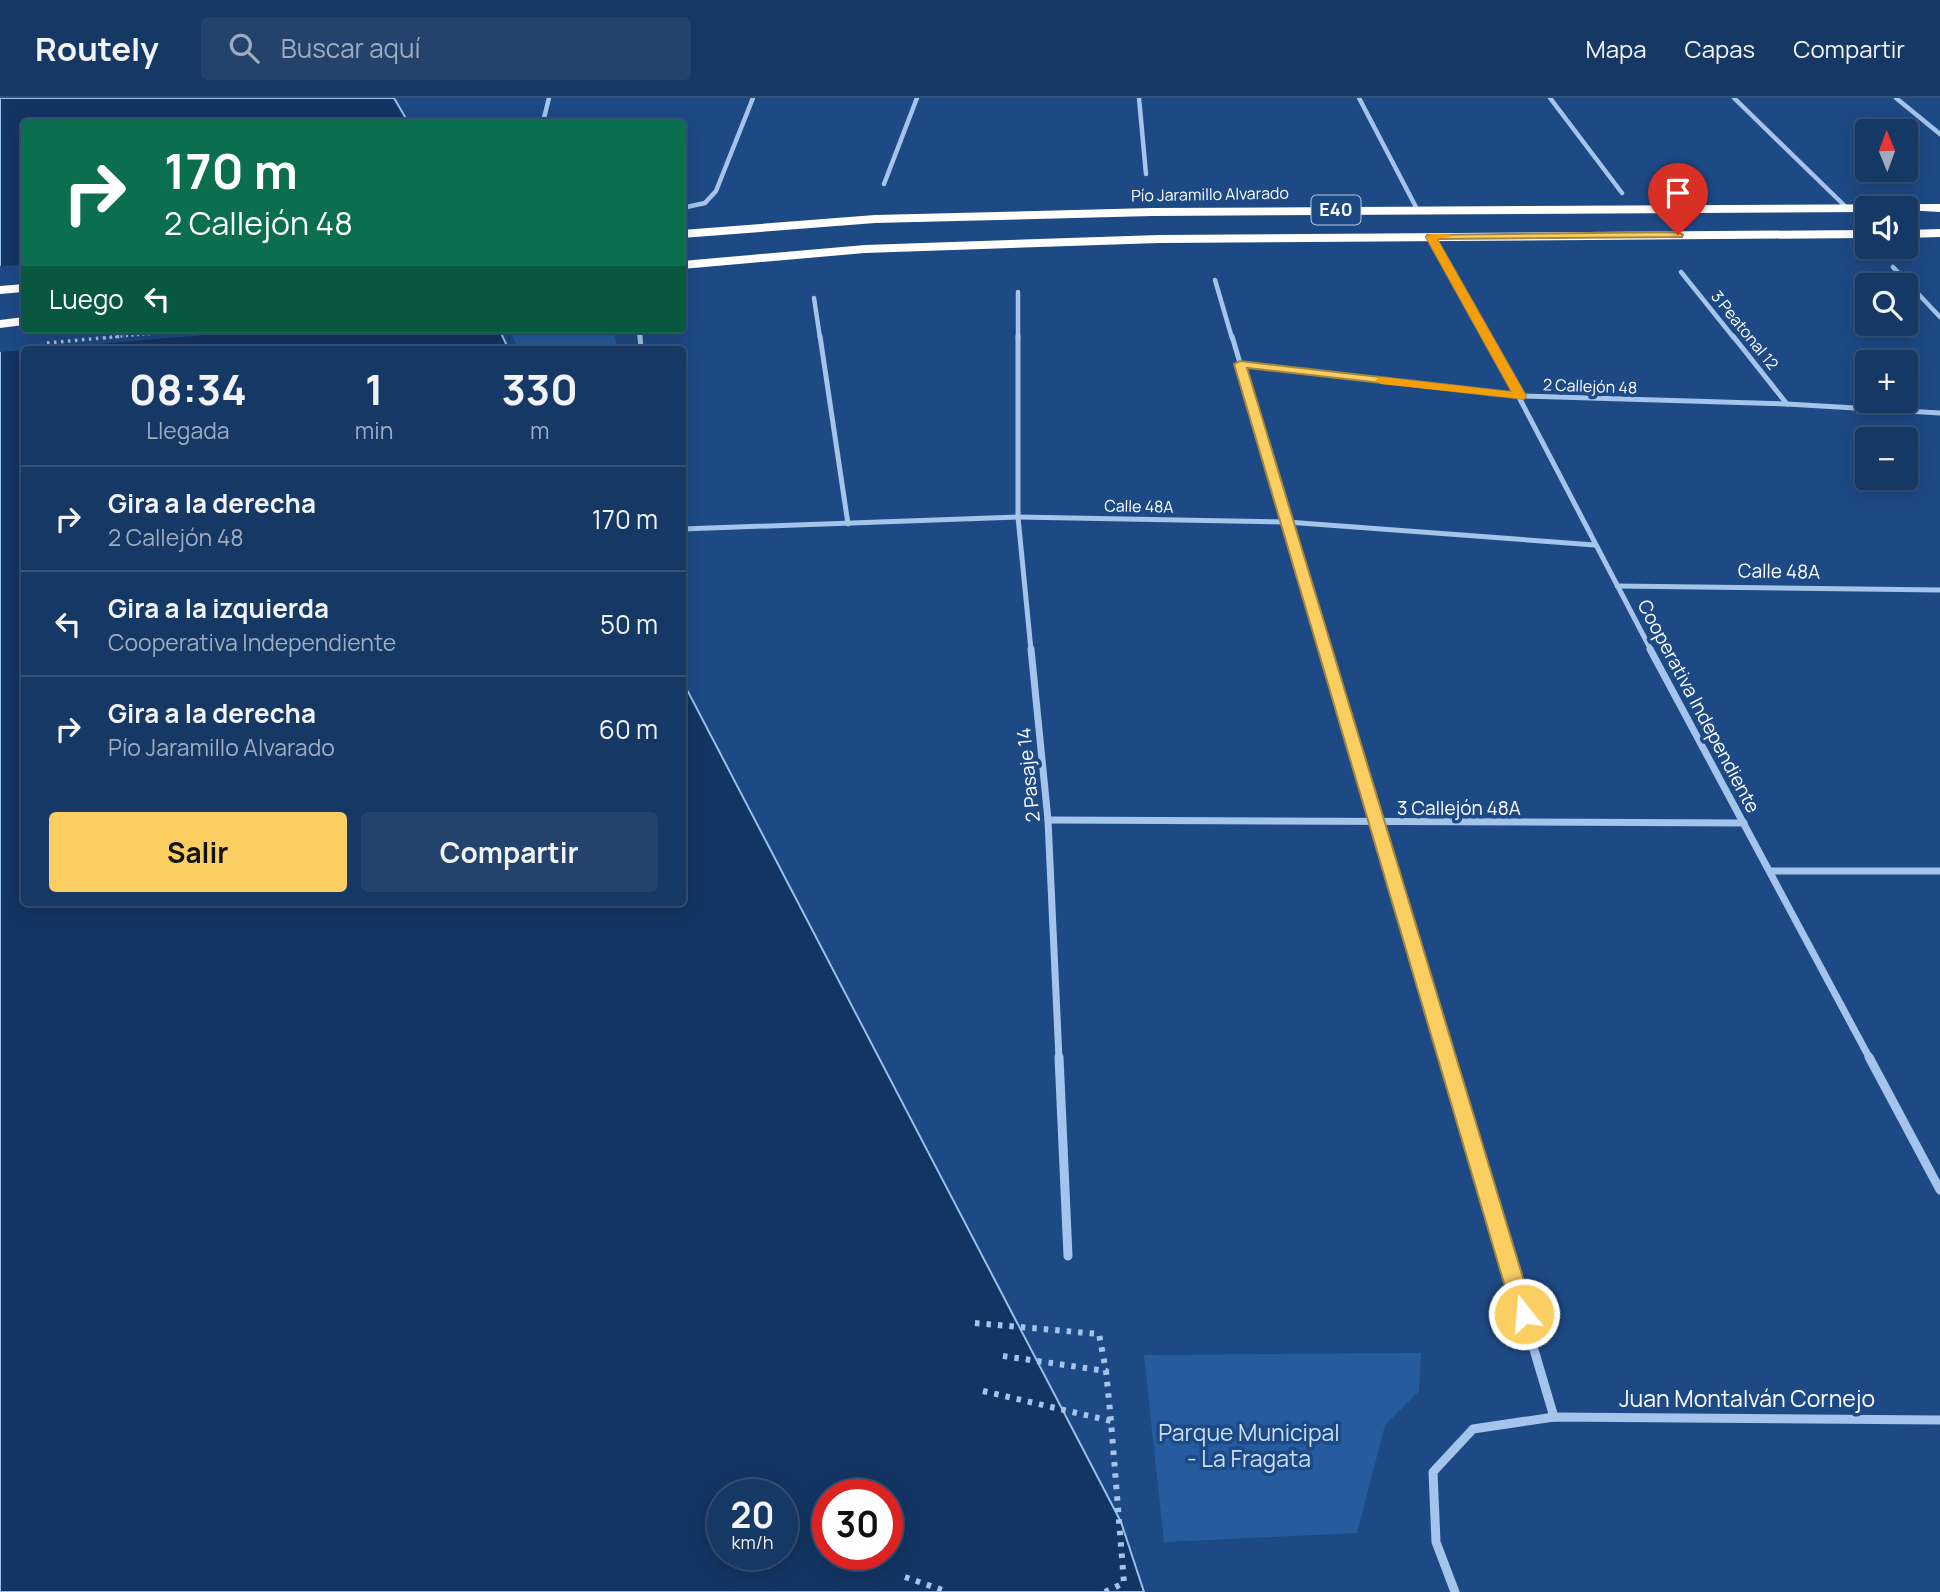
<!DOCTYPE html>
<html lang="es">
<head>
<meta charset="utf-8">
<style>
	:root { --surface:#163864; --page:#23436d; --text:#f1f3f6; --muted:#9eacbf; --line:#355278; --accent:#fbce62 }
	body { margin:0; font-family:Manrope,sans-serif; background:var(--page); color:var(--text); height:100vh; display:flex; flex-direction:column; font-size:26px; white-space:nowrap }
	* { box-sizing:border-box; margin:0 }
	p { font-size:23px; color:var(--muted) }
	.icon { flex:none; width:38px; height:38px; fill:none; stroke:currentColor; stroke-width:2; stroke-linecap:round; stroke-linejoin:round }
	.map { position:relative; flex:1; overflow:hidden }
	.panel { position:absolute; left:21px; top:248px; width:665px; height:560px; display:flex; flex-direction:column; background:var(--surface); border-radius:7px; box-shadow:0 4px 18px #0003,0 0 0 2px var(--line) }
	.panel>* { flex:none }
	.top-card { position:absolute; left:21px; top:21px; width:665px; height:214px; border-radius:7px; box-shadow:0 4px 18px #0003,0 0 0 2px var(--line); background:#0b6e4f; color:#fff; overflow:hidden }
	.needle { width:46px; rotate:359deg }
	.controls { position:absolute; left:1855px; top:21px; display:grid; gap:14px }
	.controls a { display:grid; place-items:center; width:63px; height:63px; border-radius:7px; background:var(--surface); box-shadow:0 4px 18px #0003,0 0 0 2px var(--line); font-size:35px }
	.speed { position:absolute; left:707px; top:1381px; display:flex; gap:14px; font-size:35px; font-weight:700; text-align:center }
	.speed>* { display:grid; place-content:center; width:91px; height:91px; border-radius:50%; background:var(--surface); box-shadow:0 4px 18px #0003,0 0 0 2px var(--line); line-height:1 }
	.speed small { font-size:18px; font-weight:400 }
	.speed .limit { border:10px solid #d22; background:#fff; color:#111 }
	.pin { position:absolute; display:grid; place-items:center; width:60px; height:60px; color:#fff; margin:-72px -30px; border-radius:50% 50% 50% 0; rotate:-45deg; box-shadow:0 0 7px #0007 }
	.pin .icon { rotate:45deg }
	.me { position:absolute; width:77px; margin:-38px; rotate:343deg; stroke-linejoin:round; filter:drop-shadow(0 0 5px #0008) }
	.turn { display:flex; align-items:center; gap:24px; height:147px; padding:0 28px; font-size:32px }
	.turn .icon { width:91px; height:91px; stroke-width:2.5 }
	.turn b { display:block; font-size:49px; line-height:60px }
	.then { display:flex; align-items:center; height:66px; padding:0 28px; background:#0003; gap:14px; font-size:26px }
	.eta { display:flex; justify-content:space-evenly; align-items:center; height:119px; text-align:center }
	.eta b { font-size:42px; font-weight:700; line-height:49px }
	.button { display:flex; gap:14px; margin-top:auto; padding:14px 28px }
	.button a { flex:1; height:80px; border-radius:7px; background:var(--accent); color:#111; font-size:28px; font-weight:700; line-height:80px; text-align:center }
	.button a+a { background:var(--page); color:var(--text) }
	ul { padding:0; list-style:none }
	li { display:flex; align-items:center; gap:21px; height:105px; padding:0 28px; border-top:2px solid var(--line) }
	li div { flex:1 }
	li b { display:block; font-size:26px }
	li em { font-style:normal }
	header { display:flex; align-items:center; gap:42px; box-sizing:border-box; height:98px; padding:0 35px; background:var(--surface); border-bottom:2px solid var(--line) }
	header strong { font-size:33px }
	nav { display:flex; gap:38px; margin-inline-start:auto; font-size:24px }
	.search { width:490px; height:63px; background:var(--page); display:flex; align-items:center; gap:18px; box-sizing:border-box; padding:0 24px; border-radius:7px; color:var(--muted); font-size:26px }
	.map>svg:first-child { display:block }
	.green { fill:#265c9e }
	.water { fill:#133563; stroke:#97bfec; stroke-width:2; fill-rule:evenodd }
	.pier { fill:#1d4a85 }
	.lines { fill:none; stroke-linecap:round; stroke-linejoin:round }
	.path-far2 { stroke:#a4c4eb; stroke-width:2.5; stroke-dasharray:2 3.5; stroke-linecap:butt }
	.path-far1 { stroke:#a4c4eb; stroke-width:3.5; stroke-dasharray:2.5 4.5; stroke-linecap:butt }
	.path { stroke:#a4c4eb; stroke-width:6; stroke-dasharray:4.5 7; stroke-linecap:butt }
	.street-far3 { stroke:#a4c4eb; stroke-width:4.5 }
	.street-far2 { stroke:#a4c4eb; stroke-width:5 }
	.street-far1 { stroke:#a4c4eb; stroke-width:7 }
	.street { stroke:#a4c4eb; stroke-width:9 }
	.highway { fill:#fff; fill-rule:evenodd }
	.route { fill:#fbce62; stroke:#a38640; stroke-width:2 }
	.slow { fill:#f59e0b }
	.labels { text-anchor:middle; stroke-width:7; stroke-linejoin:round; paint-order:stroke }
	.far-street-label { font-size:16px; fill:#fff; stroke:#1d4a85 }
	.shield { fill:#1d4a85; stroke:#bbc9da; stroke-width:2 }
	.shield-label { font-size:18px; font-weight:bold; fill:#fff }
	.street-label { font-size:19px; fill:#fff; stroke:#1d4a85 }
	.near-street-label { font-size:23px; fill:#fff; stroke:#1d4a85 }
	.near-park-label { font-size:23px; fill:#c8def8; stroke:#1d4a85 }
</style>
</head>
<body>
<header>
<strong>Routely</strong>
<div class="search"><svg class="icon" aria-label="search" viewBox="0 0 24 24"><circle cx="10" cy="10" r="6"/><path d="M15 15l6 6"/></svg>Buscar aquí</div>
<nav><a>Mapa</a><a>Capas</a><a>Compartir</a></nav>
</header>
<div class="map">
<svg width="1940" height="1494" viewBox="0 0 1940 1494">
	<rect width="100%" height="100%" fill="#1d4a85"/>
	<g class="green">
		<polygon points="508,231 614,231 617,252 519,252"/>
		<polygon points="1421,1255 1419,1293 1385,1327 1357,1435 1164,1444 1144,1257"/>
	</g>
	<path class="water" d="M0,0H394L408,24H24V231H499L509,252H24V805H682L683,584L1121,1424L1144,1494H0ZM723,1396H782V1456H723ZM828,1396H887V1456H828Z"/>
	<polygon class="pier" points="24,167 24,231 276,231 0,254 0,168"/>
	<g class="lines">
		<polyline class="path-far2" points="104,240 206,231"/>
		<polyline class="path-far1" points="47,245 124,238"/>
		<g class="path">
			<polyline points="975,1225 1099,1236 1106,1273"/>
			<polyline points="1003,1258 1106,1273 1111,1323"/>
			<polyline points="983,1293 1111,1323 1124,1485 1105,1494"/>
			<polyline points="905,1479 948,1494"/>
		</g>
		<g class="street-far3">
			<polyline points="1139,0 1146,76"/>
			<polyline points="1359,0 1417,111"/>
			<polyline points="1550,0 1622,95"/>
			<polyline points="1734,0 1846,109"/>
			<polyline points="1896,0 1940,36"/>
			<polyline points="543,24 549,0"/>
			<polyline points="884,86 917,0"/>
			<polyline points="682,110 705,105 716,93 753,0"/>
			<polyline points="1431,139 1488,240"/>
			<polyline points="1893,169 1940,219"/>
			<polyline points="1681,174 1734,240"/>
			<polyline points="1215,182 1232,240"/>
			<polyline points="1018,194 1018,240"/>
			<polyline points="814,200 820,240"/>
			<polyline points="639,231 640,240"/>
		</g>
		<g class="street-far2">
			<polyline points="640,238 641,252"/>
			<polyline points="820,238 848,426"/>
			<polyline points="1018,238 1018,419 1031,552"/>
			<polyline points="1232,238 1325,552"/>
			<polyline points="1487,238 1651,552"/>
			<polyline points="1733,238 1787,306"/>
			<polyline points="1240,266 1520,298 1787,306 1940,315"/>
			<polyline points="682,431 1018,419 1287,424 1595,447"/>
			<polyline points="1617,488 1940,492"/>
		</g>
		<g class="street-far1">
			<polyline points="1031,551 1048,722 1059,961"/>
			<polyline points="1325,551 1447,961"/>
			<polyline points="1650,551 1870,961"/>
			<polyline points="1048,722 1744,725"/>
			<polyline points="1770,773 1940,773"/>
		</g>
		<g class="street">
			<polyline points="1059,959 1068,1158"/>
			<polyline points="1447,959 1554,1319"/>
			<polyline points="1869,959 1940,1092"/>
			<polyline points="1455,1494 1436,1444 1433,1374 1473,1331 1554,1319 1940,1322"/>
		</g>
		<g class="highway">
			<polygon points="1940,106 1940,114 1867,110 1867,114 1152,118 875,125 682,140 682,132 875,117 1152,110"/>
			<polygon points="1940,131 1940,139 1906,140 1906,132"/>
			<polygon points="1867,132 1867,140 1159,145 865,155 682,171 682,163 865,147 1159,137"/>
			<polygon points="24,186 24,194 0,196 0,188"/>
			<polygon points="24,219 24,227 0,230 0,222"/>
		</g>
	</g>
	<polygon class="route" points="1678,134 1683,137 1682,139 1437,141 1526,298 1524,301 1247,270 1534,1216 1531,1223 1524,1226 1516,1223 1513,1216 1234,266 1240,263 1512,294 1426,139 1427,137"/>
	<polygon class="slow" points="1431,136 1448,136 1453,138 1437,141 1526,298 1524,301 1381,286 1375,282 1381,279 1512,294 1426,139"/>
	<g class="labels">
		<g class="far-street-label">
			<text transform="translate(1210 96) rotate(-1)" y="6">Pío Jaramillo Alvarado</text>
			<text transform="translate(1745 232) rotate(51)" y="6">3 Peatonal 12</text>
			<text transform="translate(1590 288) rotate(2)" y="6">2 Callejón 48</text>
			<text transform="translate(1139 408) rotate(1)" y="6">Calle 48A</text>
		</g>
		<rect class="shield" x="1311.5" y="97.5" width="49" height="29" rx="5"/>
		<g class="shield-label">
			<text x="1336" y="118">E40</text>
		</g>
		<g class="street-label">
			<text transform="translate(1779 473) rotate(1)" y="7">Calle 48A</text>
			<text transform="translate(1699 608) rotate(62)" y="7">Cooperativa Independiente</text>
			<text transform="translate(1028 677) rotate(-96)" y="7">2 Pasaje 14</text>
			<text x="1459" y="717">3 Callejón 48A</text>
		</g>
		<g class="near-street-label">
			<text x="1747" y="1309">Juan Montalván Cornejo</text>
		</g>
		<g class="near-park-label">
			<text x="1249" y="1343">Parque Municipal<tspan x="1249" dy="26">- La Fragata</tspan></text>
		</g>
	</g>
</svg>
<div class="controls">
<a><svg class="needle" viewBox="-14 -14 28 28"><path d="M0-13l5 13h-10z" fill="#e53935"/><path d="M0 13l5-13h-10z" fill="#9eacbf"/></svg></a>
<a><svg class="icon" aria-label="sound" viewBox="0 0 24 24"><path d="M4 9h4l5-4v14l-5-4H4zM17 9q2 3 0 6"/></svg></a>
<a><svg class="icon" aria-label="search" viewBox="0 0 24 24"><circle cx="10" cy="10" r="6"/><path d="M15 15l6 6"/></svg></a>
<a>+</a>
<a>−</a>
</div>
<div class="speed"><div>20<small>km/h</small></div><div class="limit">30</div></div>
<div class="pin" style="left:1678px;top:137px;background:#d93025"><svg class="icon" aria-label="arrive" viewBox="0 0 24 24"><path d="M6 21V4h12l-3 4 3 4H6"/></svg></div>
<svg class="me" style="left:1524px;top:1216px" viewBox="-20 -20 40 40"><circle r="17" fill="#fbce62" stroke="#fff" stroke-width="3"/><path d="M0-11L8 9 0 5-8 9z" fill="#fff"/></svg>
<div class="top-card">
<div class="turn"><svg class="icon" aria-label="right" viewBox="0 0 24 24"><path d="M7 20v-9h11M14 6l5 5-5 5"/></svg><div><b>170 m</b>2 Callejón 48</div></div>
<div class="then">Luego<svg class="icon" aria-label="left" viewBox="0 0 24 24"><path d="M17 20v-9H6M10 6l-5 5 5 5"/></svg></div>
</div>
<section class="panel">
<div class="eta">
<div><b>08:34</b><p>Llegada</p></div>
<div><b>1</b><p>min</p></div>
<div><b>330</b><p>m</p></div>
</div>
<ul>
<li><svg class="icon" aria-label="right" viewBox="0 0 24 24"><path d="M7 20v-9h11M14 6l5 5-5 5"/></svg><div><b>Gira a la derecha</b><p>2 Callejón 48</p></div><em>170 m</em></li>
<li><svg class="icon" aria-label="left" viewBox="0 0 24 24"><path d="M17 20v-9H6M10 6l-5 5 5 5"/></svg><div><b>Gira a la izquierda</b><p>Cooperativa Independiente</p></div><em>50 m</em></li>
<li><svg class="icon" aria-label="right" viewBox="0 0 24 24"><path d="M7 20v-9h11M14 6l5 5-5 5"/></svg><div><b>Gira a la derecha</b><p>Pío Jaramillo Alvarado</p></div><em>60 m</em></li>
</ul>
<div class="button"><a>Salir</a><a>Compartir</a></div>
</section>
</div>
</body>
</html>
